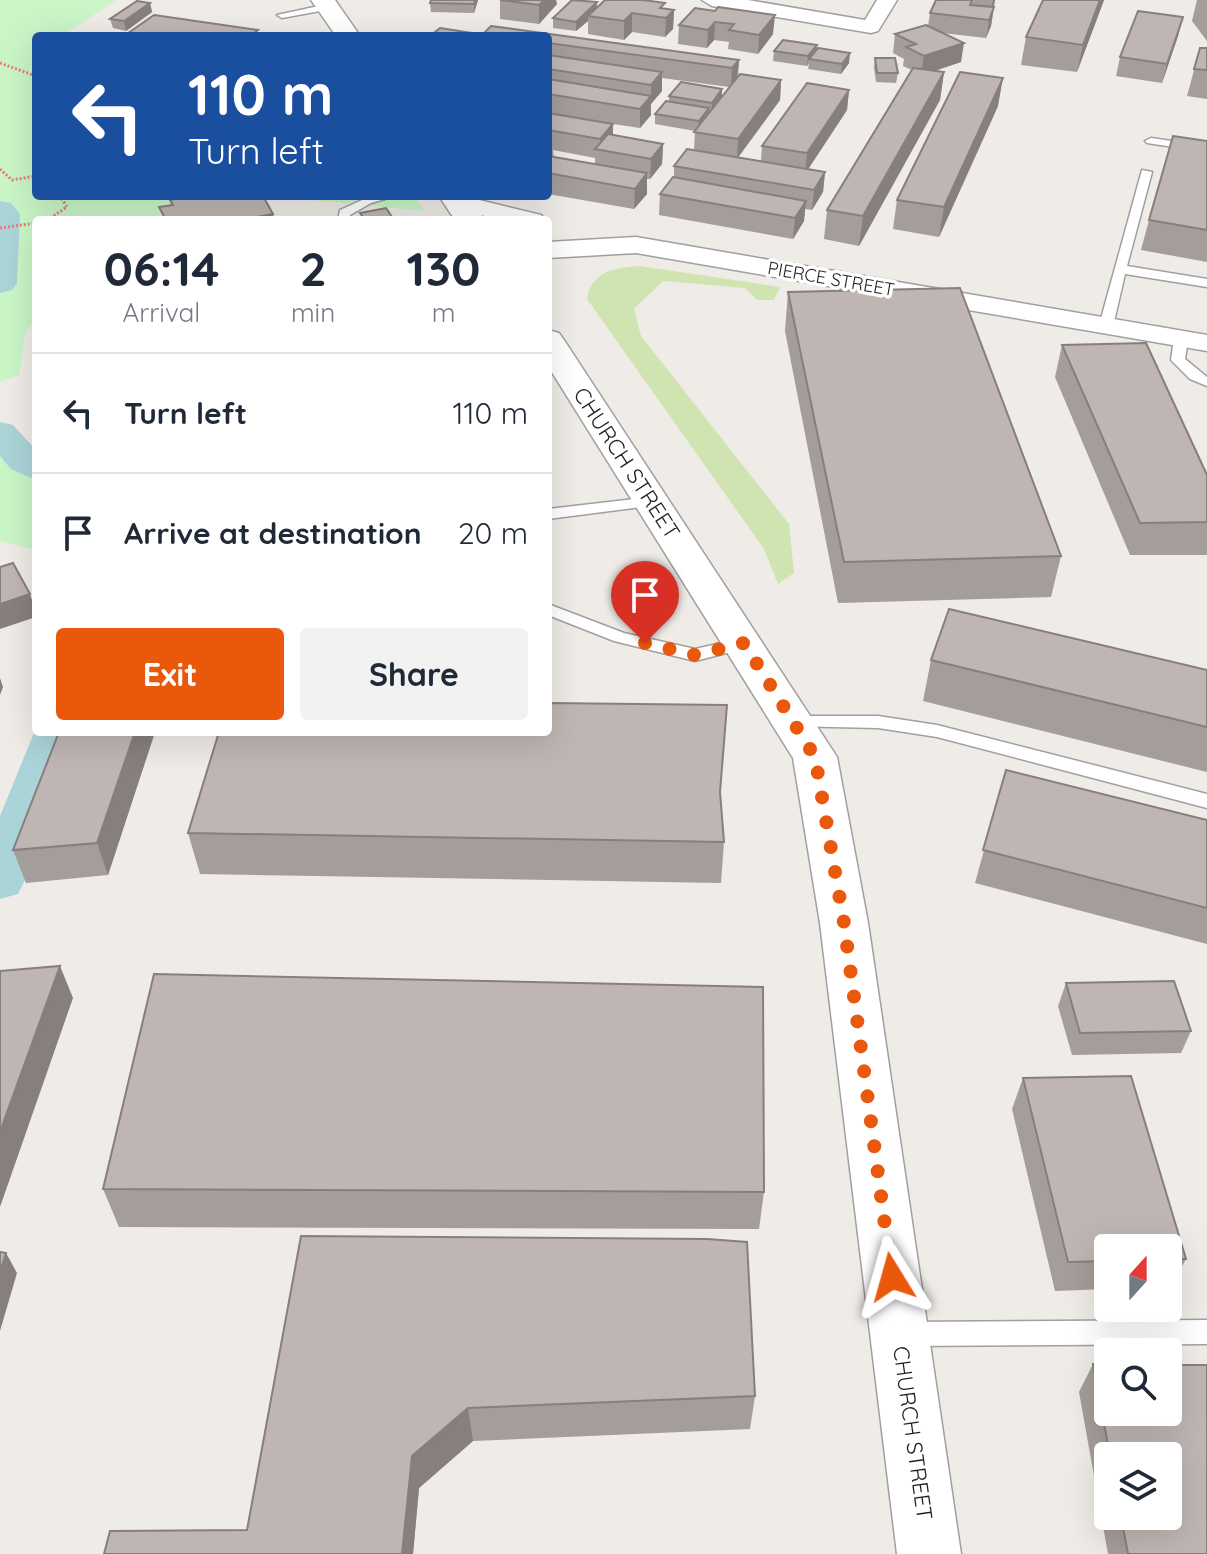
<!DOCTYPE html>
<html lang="en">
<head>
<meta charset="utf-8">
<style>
	:root { --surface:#fff; --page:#f2f2f3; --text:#1f2937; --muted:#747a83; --line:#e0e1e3; --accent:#ea580c }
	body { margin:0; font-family:Quicksand,sans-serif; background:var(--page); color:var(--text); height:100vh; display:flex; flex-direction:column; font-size:30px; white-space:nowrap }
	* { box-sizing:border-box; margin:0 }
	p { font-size:26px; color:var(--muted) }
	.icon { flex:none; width:44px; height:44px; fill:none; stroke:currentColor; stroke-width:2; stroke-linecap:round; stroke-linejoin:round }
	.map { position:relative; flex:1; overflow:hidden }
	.panel { position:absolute; left:32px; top:216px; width:520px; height:520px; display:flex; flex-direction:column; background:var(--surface); border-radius:8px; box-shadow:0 8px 32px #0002 }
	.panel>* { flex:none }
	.top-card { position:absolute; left:32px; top:32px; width:520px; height:168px; border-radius:8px; box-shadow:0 8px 32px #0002; background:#1a4fa0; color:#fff; overflow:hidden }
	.needle { width:52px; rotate:21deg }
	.tools { position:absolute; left:1094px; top:1234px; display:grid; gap:16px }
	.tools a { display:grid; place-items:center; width:88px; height:88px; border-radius:8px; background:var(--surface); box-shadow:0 8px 32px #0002; font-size:40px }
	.pin { position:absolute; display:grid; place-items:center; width:68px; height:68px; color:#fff; margin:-82px -34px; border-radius:50% 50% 50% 0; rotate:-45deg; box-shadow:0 0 8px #0007 }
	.pin .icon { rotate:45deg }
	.me { position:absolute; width:88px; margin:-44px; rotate:352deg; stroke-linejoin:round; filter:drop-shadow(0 0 6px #0008) }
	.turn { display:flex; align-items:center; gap:28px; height:168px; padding:0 24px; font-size:36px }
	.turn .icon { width:104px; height:104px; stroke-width:2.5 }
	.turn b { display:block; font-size:56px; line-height:68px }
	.eta { display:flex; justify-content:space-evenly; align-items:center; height:136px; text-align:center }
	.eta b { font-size:48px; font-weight:800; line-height:56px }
	.cta { display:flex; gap:16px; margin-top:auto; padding:16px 24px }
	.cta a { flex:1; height:92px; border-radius:8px; background:var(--accent); color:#fff; font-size:32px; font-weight:800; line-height:92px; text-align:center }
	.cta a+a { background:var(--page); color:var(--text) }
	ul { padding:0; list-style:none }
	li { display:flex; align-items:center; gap:24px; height:120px; padding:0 24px; border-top:2px solid var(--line) }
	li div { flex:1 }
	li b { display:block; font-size:30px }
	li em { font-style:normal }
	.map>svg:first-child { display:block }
	.grass { fill:#d0e4b1 }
	.park { fill:#c9f5c7 }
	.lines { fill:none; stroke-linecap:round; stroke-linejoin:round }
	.canal { fill:#abd4d8; fill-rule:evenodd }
	.service-casing { stroke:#a0a0a0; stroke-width:3 }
	.minor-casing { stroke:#a0a0a0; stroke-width:3 }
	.tertiary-casing { stroke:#a0a0a0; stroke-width:3 }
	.path { stroke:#ed797b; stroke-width:3; stroke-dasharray:2 2; stroke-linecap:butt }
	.service { fill:#fff; fill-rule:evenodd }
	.minor { fill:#fff; fill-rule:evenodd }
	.tertiary { fill:#fff; fill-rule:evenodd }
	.wall { fill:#a49d9a; fill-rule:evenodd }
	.shaded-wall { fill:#867f7d }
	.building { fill:#bfb6b3; stroke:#867f7d; stroke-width:2 }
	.route { stroke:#ea580c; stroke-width:14; stroke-dasharray:0 25.2 }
	.labels { text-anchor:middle; stroke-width:7; stroke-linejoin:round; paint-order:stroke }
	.far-street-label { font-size:18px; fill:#1f1f1f; stroke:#fff }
	.street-label { font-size:22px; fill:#1f1f1f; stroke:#fff }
</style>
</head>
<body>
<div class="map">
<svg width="1207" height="1554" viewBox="0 0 1207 1554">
	<rect width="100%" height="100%" fill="#efebe6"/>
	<path class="grass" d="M640,266L780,287L774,300H757L745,288L663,281L634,309L641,336L789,524L794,573L778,584L764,549L587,299C592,270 615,268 640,266Z"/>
	<g class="park">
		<polygon points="0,0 116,0 62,36 36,36 36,53 30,58 36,59 36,196 186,196 157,220 36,220 36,322 26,330 19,375 0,382"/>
		<polygon points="270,196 414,196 424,211"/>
		<polygon points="0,455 36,479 36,550 0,541"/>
	</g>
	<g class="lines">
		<g class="canal">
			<polygon points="0,201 11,203 20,214 17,283 12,290 0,293"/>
			<polygon points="0,422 13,425 36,450 36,480 11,469 0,456"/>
			<polygon points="36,728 36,732 80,732 25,880 18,894 0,899 0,816"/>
		</g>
		<g class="service-casing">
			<g id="service">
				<polygon points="328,4 331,5 331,9 282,18 277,15"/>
				<polygon points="1151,138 1207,146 1207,152 1147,143 1145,141"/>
				<polygon points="1142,170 1152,172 1127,266 1207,279 1207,287 1125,274 1113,326 1106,330 1099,326"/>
				<polygon points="371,196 396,196 371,203 350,215 350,220 338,220 340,210"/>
				<polygon points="1181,335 1188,339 1185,359 1207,377 1207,386 1190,379 1171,360 1174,339"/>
				<polygon points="652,497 660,502 657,505 548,519 548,509"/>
				<polygon points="548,604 624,633 695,649 744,638 752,643 750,647 695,661 614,641 548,615"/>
				<polygon points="793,716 878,716 937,725 1207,794 1207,808 937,737 878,728 787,726 784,722 787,718"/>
				<polygon points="1207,1320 1207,1344 906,1346 897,1342 894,1334 897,1326 906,1322"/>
			</g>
		</g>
		<g class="minor-casing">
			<g id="minor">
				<polygon points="702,0 748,0 865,20 877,0 897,0 878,31 871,33 712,6"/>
				<polygon points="463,196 541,215 545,220 501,220 448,207 445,202 448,197"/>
				<polygon points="636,237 1207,335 1207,351 636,253 548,258 548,242"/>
			</g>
		</g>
		<g class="tertiary-casing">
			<g id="tertiary">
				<polygon points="311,0 335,0 360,36 336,36"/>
				<polygon points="439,196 467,196 485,220 455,220"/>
				<polygon points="548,330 559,333 564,340 837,757 868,923 961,1554 897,1554 820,923 793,758 548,366"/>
			</g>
		</g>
		<g class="path">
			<polyline points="0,63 36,76"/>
			<polyline points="0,169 12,180 36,176"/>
			<polyline points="47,220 67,207 60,196"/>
			<polyline points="0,228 36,223"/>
		</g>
		<use href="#service" class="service"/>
		<use href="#minor" class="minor"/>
		<use href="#tertiary" class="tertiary"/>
	</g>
	<g class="wall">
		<polygon points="478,0 474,13 431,12 430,3"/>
		<polygon points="500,0 556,0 557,4 539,24 500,19"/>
		<polygon points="936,0 995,0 991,26 986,38 942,33 961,62 935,71 944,72 940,100 859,246 824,239 827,210 912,70 903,66 904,59 893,53 895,34 928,26 930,13"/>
		<polygon points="1104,0 1077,72 1021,65 1026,37"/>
		<polygon points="1197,0 1207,0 1207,41 1192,21"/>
		<polygon points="150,3 152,12 126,31 113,28 110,19"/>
		<polygon points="597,7 665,9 674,10 673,29 665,37 632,32 624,40 588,34 588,21 576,31 553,28 553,18"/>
		<polygon points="695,8 773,34 758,54 728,49 729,42 714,40 707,48 678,44 679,25"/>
		<polygon points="1183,17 1178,36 1162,83 1116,76 1120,57"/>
		<path d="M491,26L739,60L738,77L740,74L781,80L780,100L738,157L761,161L762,146L807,83L849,90L847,110L808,169L825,172L823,192L812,210L805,209L804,221L793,239L659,215L660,194L674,178V166L687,149L694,150L695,131L655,124V114L666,101L669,102V96L681,82L722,89V97L729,87L662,78V91L651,104V115L640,128L613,124V135L663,144L662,164L650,179H647V194L634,209L548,194V36H483V34ZM553,150L595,158V164L554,157Z"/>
		<polygon points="1200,48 1207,48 1207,99 1187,96"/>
		<polygon points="816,50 849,63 841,74 808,69 809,64 807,66 773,61 774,51"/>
		<polygon points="875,58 898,73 896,83 876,82 874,68"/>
		<polygon points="998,106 939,237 893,229 897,200"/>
		<polygon points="1207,141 1207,262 1141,250 1149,220"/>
		<polygon points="788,292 1061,556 1051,597 838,603 785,331"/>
		<polygon points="1062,345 1207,475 1207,555 1130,555 1055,377"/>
		<polygon points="931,660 1207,670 1207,772 923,701"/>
		<polygon points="155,732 108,875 26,883 13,850"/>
		<polygon points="1006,770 1207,820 1207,944 975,883"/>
		<polygon points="720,792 724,842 721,883 200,874 188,833"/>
		<polygon points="1066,983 1191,1031 1181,1053 1072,1055 1058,1006"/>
		<polygon points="1023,1078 1186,1259 1170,1288 1168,1288 1168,1248 1108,1248 1108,1289 1055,1291 1012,1109"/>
		<polygon points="103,1189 764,1192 759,1229 119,1227"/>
		<polygon points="301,1236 755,1396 750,1429 473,1441 419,1488 413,1554 104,1554 247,1530"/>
		<path d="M1093,1364H1108V1412H1168V1365H1207V1554H1108L1079,1392ZM1108,1456H1168V1516H1108Z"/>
	</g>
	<g class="shaded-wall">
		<polygon points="475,0 478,0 474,13 474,4"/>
		<polygon points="544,0 556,0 557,4 539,24 539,5"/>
		<polygon points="993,0 995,0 992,13 994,7 991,26 986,38"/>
		<polygon points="1100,0 1104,0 1077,72 1083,45"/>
		<polygon points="597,2 597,12 588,16 588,21 576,31 576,22"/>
		<polygon points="150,3 152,12 126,31 124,21"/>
		<polygon points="674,10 673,29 665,37 666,18"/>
		<polygon points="632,13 632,32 624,40 624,21"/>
		<polygon points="775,15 773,34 758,54 759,35"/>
		<polygon points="1183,17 1178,36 1162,83 1167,64"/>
		<polygon points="715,22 714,40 707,48 708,30"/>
		<polygon points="964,43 961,62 921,75 924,56"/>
		<polygon points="817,45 816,54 809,59 807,66 808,56"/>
		<polygon points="850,53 849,63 841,74 842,64"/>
		<polygon points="739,60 737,79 731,88 732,68"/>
		<polygon points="662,72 662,91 651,104 651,115 640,128 640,109 651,96 651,85"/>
		<polygon points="944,72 940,100 859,246 863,216"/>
		<polygon points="1003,78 998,106 939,237 944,207"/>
		<polygon points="781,80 780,100 737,159 738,139"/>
		<polygon points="722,89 722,99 711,113 712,103"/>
		<polygon points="849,90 847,110 805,174 807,153"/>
		<polygon points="709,108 708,118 698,131 699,121"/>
		<polygon points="613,124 613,144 600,150 600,139"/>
		<polygon points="663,144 662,164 650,179 651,159"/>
		<polygon points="825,172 823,192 812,210 814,190"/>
		<polygon points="647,173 647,194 634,209 635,189"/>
		<polygon points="806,201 804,221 793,239 795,218"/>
		<polygon points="273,214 274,220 241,220"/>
		<polygon points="30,594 36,612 36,617 0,629 0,604"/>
		<polygon points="0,678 3,687 0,695"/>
		<polygon points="135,732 155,732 108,875 97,843"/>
		<polygon points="60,966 73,998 0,1207 0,1132"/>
		<polygon points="6,1253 17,1273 0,1331 0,1272"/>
		<polygon points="468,1408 473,1441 419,1488 413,1554 402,1554 412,1456"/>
	</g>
	<g class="building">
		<polygon points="431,0 475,0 474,4 430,3"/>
		<polygon points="500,0 544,0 539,5"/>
		<polygon points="572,0 597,2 576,22 553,18"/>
		<polygon points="605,0 643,0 665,3 660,8 674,10 666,18 632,13 624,21 588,16"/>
		<polygon points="936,0 972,0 970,5 994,7 989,20 930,13"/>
		<polygon points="1043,0 1100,0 1083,45 1026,37"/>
		<polygon points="137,1 150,3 124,21 110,19"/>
		<polygon points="718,7 775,15 759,35 729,30 734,24 715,22 708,30 679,25 695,8 715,11"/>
		<polygon points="1138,11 1183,17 1167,64 1120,57"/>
		<polygon points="154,15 258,30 251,36 124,36"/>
		<polygon points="926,25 964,43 924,56 906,47 916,44 895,34"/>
		<polygon points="491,26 739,60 732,68 548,43 548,36 495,36 483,34"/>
		<polygon points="440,28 478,34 476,36 430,36"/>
		<polygon points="783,40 817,45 808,56 774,51"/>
		<polygon points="818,48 850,53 842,64 809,59"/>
		<polygon points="1200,48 1207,48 1207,70 1194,69"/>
		<polygon points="548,55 662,72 651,85 548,69"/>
		<polygon points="875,58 895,58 898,73 877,73"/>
		<polygon points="913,68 944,72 863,216 827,210"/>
		<polygon points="960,72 1003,78 944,207 897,200"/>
		<polygon points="740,74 781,80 738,139 694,132"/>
		<polygon points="548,79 651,96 640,109 548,94"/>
		<polygon points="681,82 722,89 712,103 669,96"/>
		<polygon points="807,83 849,90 807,153 762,146"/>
		<polygon points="666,101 709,108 699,121 655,114"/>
		<polygon points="548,113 613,124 600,139 548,130"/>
		<polygon points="608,134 663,144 651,159 595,149"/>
		<polygon points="1173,136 1207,141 1207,230 1149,220"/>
		<polygon points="687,149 825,172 814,190 674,166"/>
		<polygon points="548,156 647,173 635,189 548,173"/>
		<polygon points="673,177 806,201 795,218 660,194"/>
		<polygon points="191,196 263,196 273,214 241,220 166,220 159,207 173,205 170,200"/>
		<polygon points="386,208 394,220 365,220 360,213"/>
		<polygon points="960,288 1061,556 844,562 788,292"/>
		<polygon points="1146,343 1207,475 1207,522 1140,523 1062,345"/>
		<polygon points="13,563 30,594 0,604 0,567"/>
		<polygon points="949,609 1207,670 1207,727 931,660"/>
		<polygon points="548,703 727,705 720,792 724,842 188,833 219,732 548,732"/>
		<polygon points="59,732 135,732 97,843 13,850"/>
		<polygon points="1006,770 1207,820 1207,908 983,850"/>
		<polygon points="60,966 0,1132 0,971"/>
		<polygon points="154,974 763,987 764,1192 103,1189"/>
		<polygon points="1174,981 1191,1031 1080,1033 1066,983"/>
		<polygon points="1131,1076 1186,1259 1168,1259 1168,1248 1108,1248 1108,1261 1068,1262 1023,1078"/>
		<polygon points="301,1236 707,1239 747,1242 755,1396 468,1408 412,1456 402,1554 104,1554 110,1531 247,1530"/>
		<polygon points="0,1252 6,1253 0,1272"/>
		<polygon points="1093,1364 1108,1364 1108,1412 1168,1412 1168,1365 1207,1365 1207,1554 1128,1554 1121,1516 1168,1516 1168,1456 1110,1456"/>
	</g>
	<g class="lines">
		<polyline class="route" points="645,643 695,655 744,643 815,757 844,923 892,1277"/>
	</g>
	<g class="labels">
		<g class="far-street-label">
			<text transform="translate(831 279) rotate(10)" y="6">PIERCE STREET</text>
		</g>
		<g class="street-label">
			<text transform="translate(627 463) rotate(57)" y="8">CHURCH STREET</text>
			<text transform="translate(913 1433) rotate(82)" y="8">CHURCH STREET</text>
		</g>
	</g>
</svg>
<div class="tools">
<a><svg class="needle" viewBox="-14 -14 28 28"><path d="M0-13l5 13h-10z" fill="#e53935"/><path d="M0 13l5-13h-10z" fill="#747a83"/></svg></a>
<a><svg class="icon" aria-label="search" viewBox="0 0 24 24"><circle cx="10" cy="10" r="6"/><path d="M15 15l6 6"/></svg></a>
<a><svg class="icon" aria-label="layers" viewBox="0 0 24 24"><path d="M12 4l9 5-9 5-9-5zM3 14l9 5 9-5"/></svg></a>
</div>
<div class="pin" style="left:645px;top:643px;background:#d93025"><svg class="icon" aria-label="arrive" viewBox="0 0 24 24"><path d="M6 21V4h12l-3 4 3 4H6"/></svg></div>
<svg class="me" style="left:892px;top:1277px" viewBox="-20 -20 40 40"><path d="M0-17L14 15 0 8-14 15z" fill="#ea580c" stroke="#fff" stroke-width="4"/></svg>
<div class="top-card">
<div class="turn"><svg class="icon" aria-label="left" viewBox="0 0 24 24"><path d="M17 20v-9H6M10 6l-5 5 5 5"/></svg><div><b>110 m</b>Turn left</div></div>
</div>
<section class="panel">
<div class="eta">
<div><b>06:14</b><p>Arrival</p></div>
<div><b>2</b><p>min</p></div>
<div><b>130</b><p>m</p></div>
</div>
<ul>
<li><svg class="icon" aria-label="left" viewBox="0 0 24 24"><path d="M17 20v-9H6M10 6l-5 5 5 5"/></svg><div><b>Turn left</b></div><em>110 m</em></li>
<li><svg class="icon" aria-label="arrive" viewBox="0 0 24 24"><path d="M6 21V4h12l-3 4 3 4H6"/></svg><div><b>Arrive at destination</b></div><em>20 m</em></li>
</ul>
<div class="cta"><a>Exit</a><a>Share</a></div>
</section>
</div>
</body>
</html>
